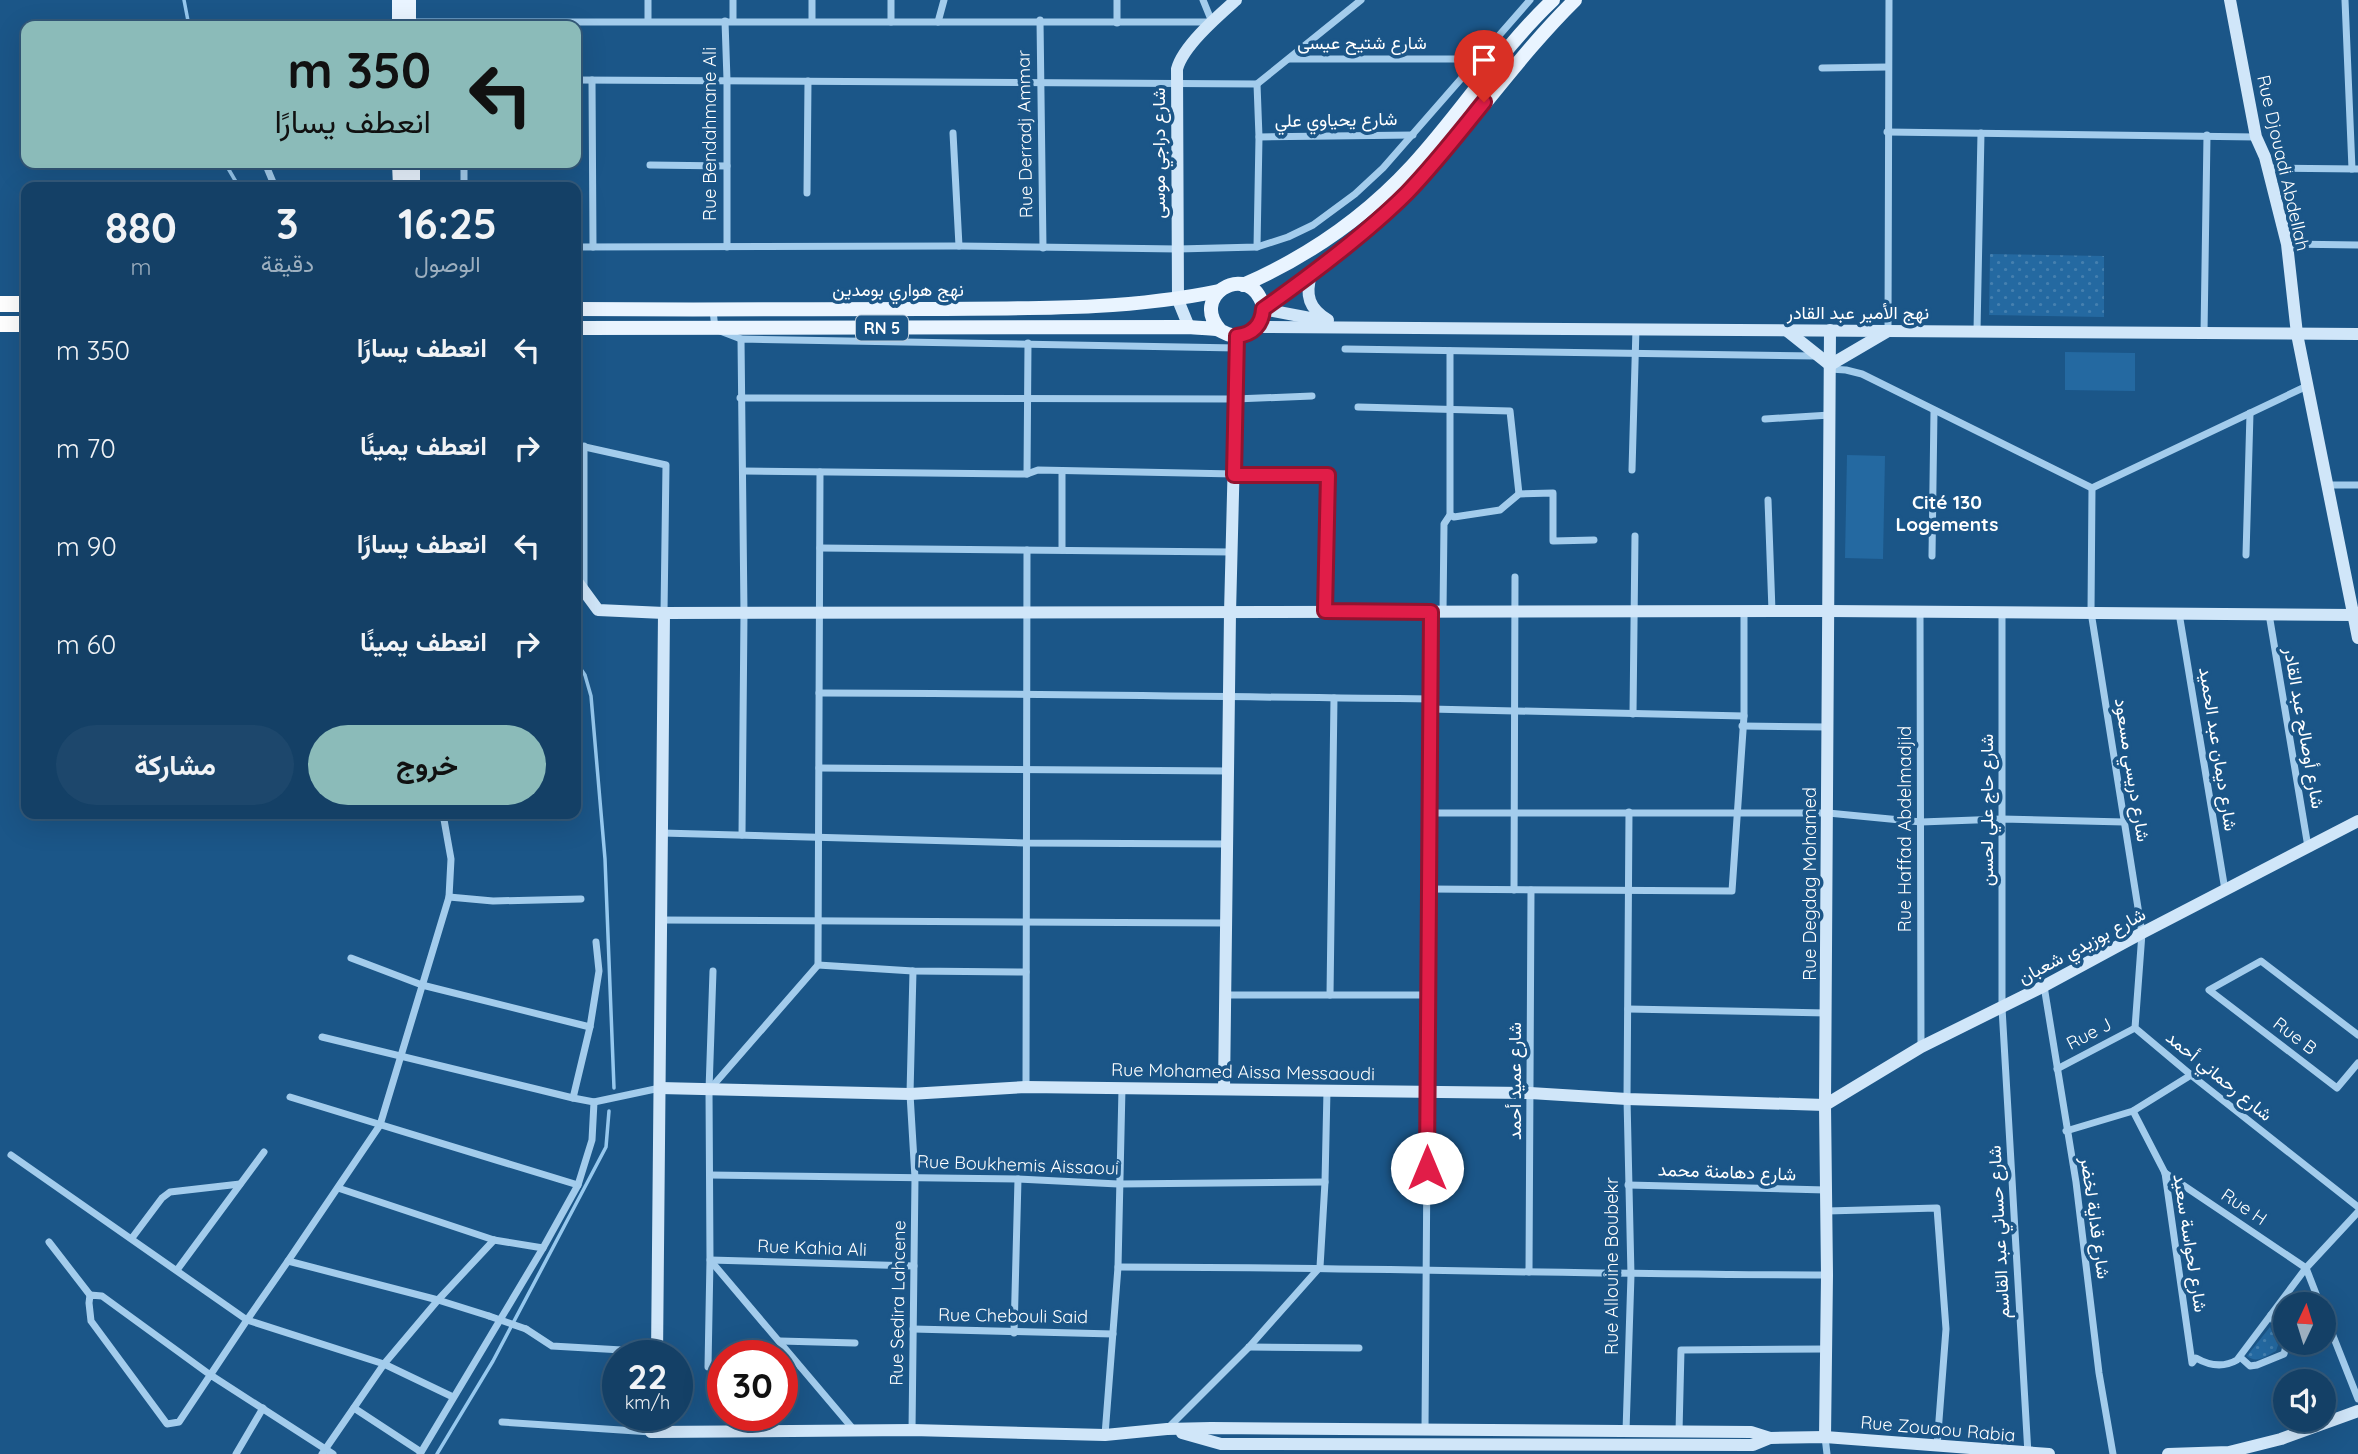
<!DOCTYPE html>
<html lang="ar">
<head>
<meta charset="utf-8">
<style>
	:root { --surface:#144066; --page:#1d476c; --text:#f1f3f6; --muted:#9dafbf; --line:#33597a; --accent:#8bbbb9 }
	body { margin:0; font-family:Quicksand,Vazirmatn,sans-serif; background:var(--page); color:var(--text); direction:rtl; height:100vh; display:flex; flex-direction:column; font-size:26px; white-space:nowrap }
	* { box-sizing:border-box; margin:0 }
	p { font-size:23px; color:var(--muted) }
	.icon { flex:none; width:38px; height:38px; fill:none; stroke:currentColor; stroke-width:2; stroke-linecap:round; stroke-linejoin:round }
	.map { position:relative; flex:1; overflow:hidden; direction:ltr }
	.side { position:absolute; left:21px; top:182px; width:560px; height:637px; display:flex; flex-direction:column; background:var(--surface); border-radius:14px; box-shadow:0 7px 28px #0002,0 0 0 2px var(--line); direction:rtl }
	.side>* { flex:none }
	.banner { position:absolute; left:21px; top:21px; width:560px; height:147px; border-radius:14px; box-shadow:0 7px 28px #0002,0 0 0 2px var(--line); direction:rtl; background:#8bbbb9; color:#111; overflow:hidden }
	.needle { width:46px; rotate:4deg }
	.fabs { position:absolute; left:2273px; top:1292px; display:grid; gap:14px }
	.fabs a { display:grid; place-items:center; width:63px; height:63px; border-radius:50%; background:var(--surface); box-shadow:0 7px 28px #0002,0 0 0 2px var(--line); font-size:35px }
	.speed { position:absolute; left:602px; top:1340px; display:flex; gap:14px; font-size:35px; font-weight:700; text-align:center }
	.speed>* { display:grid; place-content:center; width:91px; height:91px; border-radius:50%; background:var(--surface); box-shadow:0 7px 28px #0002,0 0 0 2px var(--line); line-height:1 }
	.speed small { font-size:18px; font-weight:400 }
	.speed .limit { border:10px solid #d22; background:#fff; color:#111 }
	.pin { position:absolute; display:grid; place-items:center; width:60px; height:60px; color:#fff; margin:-72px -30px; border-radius:50% 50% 50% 0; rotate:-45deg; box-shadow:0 0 7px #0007 }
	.pin .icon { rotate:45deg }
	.me { position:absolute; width:77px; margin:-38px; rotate:0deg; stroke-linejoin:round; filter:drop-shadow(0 0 5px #0008) }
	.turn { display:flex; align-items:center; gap:24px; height:147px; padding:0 35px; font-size:32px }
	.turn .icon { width:91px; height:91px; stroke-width:2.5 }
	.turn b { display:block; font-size:49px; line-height:60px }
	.eta { display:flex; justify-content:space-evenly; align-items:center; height:119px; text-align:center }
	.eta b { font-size:42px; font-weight:700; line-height:49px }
	.cta { display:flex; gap:14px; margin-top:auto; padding:14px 35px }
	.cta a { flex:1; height:80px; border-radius:42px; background:var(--accent); color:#111; font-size:28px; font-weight:700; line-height:80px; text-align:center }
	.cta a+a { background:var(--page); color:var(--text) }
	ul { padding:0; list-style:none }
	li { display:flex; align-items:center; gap:21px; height:98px; padding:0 35px }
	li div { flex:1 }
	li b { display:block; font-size:26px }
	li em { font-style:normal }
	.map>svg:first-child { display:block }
	.garden { fill:url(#garden-dots) }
	.pitch { fill:#2469a1 }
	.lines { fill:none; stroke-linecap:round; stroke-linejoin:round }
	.stream { stroke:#96c8ee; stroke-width:3.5 }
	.street { stroke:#a3ccec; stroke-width:7 }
	.secondary { stroke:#d0e6f9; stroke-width:12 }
	.primary { stroke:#e9f4ff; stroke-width:14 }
	.highway { stroke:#fff; stroke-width:16 }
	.street-bridge { stroke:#a3ccec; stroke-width:7 }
	.route-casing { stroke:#92132f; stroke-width:18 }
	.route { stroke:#e11d48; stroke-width:12 }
	.labels { text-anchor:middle; stroke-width:7; stroke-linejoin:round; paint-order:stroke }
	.shield { fill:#1b5688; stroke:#bbccdb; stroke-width:2 }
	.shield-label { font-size:16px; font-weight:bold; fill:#fff }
	.street-label { font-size:18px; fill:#fff; stroke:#1b5688 }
	.neighbourhood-label { font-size:19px; font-weight:bold; fill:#fff; stroke:#1b5688 }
</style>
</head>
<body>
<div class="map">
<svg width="2358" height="1454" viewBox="0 0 2358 1454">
	<defs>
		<pattern id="garden-dots" width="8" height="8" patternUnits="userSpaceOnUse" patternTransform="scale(1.75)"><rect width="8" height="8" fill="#2469a1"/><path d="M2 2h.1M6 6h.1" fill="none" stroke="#4580af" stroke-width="1.8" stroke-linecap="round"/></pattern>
	</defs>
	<rect width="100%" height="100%" fill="#1b5688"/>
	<g class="garden">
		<polygon points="1990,254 2104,256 2104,317 1989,315"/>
		<path d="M2270,1327L2278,1345L2276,1351C2266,1356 2257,1364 2247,1356Z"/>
	</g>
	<g class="pitch">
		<polygon points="2065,352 2135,353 2135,391 2065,390"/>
		<polygon points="1847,455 1885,456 1883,559 1845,558"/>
	</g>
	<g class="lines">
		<g class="stream">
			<polyline points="184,0 189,26"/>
			<polyline points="225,163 239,187"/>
			<polyline points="576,662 585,675 591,696 605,859 614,1088"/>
			<polyline points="437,1454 493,1361 606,1147 609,1111"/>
		</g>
		<g class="street">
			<polyline points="733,0 733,21"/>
			<polyline points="812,0 812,21"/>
			<polyline points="2345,0 2352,169"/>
			<polyline points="1040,20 1043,248"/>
			<polyline points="648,21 648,0"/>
			<polyline points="725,21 727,80 727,247"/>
			<polyline points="407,22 1212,22 1203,0"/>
			<polyline points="891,22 891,0"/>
			<polyline points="938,22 944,0"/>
			<polyline points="1117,23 1117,0"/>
			<polyline points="1289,59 1478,59"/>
			<polyline points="1822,68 1888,67"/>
			<polyline points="576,80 1257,84 1361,0"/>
			<polyline points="592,80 593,247"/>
			<polyline points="1257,84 1259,137 1257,247"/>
			<polyline points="1887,132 2256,137"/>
			<polyline points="953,133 959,246"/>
			<polyline points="1259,137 1413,135"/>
			<polyline points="265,163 275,187"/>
			<polyline points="650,165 727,166"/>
			<polyline points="2268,168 2358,169"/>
			<polyline points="464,187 464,163"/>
			<polyline points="807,193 808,81"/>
			<polyline points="2287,244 2358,245"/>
			<polyline points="576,247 959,246 1178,249 1257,247 1288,237 1313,225 1355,194 1383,168 1530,0"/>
			<polyline points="713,310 715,329 741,339"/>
			<polyline points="1888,330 1889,0"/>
			<polyline points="1977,331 1981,133"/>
			<polyline points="2204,334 2207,135"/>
			<polyline points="1345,349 1816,356"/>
			<polyline points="1830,369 1846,370 1862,374 2092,488"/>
			<polyline points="740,398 1235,399 1312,396"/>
			<polyline points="1358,407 1510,411 1519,494"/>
			<polyline points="1765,419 1830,415"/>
			<polyline points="576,445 666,465 664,613"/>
			<polyline points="584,446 584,588"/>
			<polyline points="1632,470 1636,328"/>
			<polyline points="743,471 1027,474 1038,470 1328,476 1326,611"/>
			<polyline points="1062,471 1062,550"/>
			<polyline points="1027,474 1028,343"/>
			<polyline points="2327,485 2358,485"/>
			<polyline points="2092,488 2091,612 2142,933 2135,1028 2191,1075 2358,1207"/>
			<polyline points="2092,488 2307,386"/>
			<polyline points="1768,500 1772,611"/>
			<polyline points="1450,515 1454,517 1500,510 1519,494 1553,493 1553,541 1594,540"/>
			<polyline points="820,548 1232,552"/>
			<polyline points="2246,555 2250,413"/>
			<polyline points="1932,556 1934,411"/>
			<polyline points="1920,611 1921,1047"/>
			<polyline points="1443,612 1444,524 1450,515 1450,351"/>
			<polyline points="2002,612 2002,1008 2028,1454"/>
			<polyline points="2179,613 2225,890"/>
			<polyline points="2269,614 2308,847"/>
			<path d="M819,693C1023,693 1227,697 1430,699"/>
			<polyline points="1430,709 1744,716"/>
			<polyline points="1633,714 1635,536"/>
			<polyline points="1742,726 1828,727"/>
			<polyline points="819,768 1228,771"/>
			<polyline points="1429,813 1828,813 1921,822 2002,819 2124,822"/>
			<polyline points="443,814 451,859 449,897 380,1125 288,1261 438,1300 489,1316"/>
			<polyline points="662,833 1026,843 1227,844"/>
			<polyline points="742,835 744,613 741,339 1237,348"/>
			<polyline points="1429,889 1732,891 1744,716 1744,611"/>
			<polyline points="1514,890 1515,577"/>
			<polyline points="449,897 493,901 581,899"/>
			<polyline points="661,920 1226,923"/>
			<polyline points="351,958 422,985 590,1027"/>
			<polyline points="818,965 913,971 1026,972"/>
			<polyline points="713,971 709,1090 710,1260 854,1430"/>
			<polyline points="2044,986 2076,1182 2099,1373 2113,1454"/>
			<polyline points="1225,995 1428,995"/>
			<polyline points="1330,995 1334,698"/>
			<polyline points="1628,1009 1827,1013"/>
			<polyline points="2358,1035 2261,961 2209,990 2337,1088 2358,1063"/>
			<polyline points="322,1037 573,1098"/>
			<polyline points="2057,1069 2135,1028"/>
			<polyline points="1026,1087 1027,550"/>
			<polyline points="710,1089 818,965 820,472"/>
			<polyline points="290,1097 578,1185"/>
			<polyline points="594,1102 660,1088"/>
			<path d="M2133,1111L2165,1173L2192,1363L2196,1358C2210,1366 2223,1368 2237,1360L2306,1268L2358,1212"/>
			<polyline points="2066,1131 2133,1111 2191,1075"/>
			<polyline points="11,1155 247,1320 179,1422 167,1424 91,1321 89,1303 90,1295 102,1296 209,1374 333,1454"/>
			<polyline points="2165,1173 2306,1268 2320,1304"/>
			<polyline points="710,1175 1018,1179 1118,1184 1325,1182"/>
			<polyline points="1628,1185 1826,1190"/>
			<polyline points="338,1188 494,1240 543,1248"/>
			<polyline points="1827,1211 1937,1208 1946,1329 1937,1446"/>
			<polyline points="132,1238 162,1198 170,1192 240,1184"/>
			<polyline points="49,1242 90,1295"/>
			<polyline points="288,1261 247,1320 384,1364 453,1397"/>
			<path d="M1118,1267C1354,1267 1591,1275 1827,1275"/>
			<polyline points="177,1270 264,1152"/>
			<polyline points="1529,1272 1531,890"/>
			<polyline points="2324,1313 2358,1399"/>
			<polyline points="526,1329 552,1346 657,1352"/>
			<polyline points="913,1329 1113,1334"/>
			<polyline points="1014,1333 1018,1179"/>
			<polyline points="780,1341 855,1343"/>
			<polyline points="1249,1347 1359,1348"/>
			<polyline points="2240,1357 2250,1366 2257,1365 2284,1354 2286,1346 2271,1315"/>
			<polyline points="708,1367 710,1260 914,1266"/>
			<polyline points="354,1408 421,1452"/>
			<polyline points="502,1422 651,1432"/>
			<polyline points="1168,1428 1249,1347 1320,1267 1325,1182 1327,1090"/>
			<polyline points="1425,1429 1431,612"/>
			<polyline points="912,1430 915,1178 910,1094 913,971"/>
			<polyline points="1626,1431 1631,1275 1627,1099 1629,812"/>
			<polyline points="1679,1432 1681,1350 1826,1349"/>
			<polyline points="1105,1435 1118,1267 1122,1088"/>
			<polyline points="1825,1437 1827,1454"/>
			<polyline points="236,1454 263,1408"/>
			<polyline points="322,1454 384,1364 438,1300 494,1240"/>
			<polyline points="420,1454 543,1248 578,1185 592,1140 594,1102 573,1098 590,1027 599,971 596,942"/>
		</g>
		<g class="secondary">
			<polyline points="2230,0 2256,137 2265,157 2287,244 2297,334 2358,638"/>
			<path d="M1311,275C1305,295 1309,309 1328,320"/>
			<polyline points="1263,309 1326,321"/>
			<path d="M1189,327L1178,300L1177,69C1183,46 1218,16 1236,0"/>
			<polyline points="1257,327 2358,334"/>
			<polyline points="1786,330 1830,365 1888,331"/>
			<polyline points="576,580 598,610 664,613 1829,611 2353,615"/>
			<polyline points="660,1088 910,1094 1026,1087 1530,1093 1627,1099 1825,1105 1921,1047 2044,986 2142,933 2358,821"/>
			<polyline points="1224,1089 1230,613 1237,336"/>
			<polyline points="657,1356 664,613"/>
			<polyline points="652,1416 651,1432 912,1430 1105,1435 1167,1429 1211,1428 1751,1432 1770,1438 1825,1437 2049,1454"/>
			<polyline points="1182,1433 1221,1444 1753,1445 1770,1438"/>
			<polyline points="1825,1437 1827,1275 1825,1105 1830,330"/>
			<polyline points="2168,1454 2229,1452 2281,1439 2358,1411"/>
		</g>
		<g class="primary">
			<polyline points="399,0 399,26"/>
			<polyline points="409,0 409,26"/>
			<polyline points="399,163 400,187"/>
			<polyline points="413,163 413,187"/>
			<path d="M1243,285C1307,257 1365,217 1412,166C1461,113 1500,50 1553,0"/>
			<path d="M576,309C693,310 810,309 927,309C1025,308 1123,311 1219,291"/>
			<path d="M1263,309C1312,274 1362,237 1405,194C1466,134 1513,61 1575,0"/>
			<path d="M576,328L1189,327C1198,328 1207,328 1216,329C1221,330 1225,334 1231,335C1243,339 1257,331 1261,319C1264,313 1264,305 1260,298C1243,264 1190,297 1220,330"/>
		</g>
		<g class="highway">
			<polyline points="0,304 26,304"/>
			<polyline points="0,324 26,324"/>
		</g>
		<polyline class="street-bridge" points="489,1316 526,1329"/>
	</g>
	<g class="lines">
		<g class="route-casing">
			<path id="route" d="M1427,1168L1431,612L1325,611L1328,475H1234L1237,336C1253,334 1262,325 1263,309C1311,275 1365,235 1407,193C1435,164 1459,133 1484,102"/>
		</g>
		<use href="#route" class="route"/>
	</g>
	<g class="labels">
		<rect class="shield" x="856" y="315.5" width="52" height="25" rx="5"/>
		<g class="shield-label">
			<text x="882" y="334">RN 5</text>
		</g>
		<g class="street-label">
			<text x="1362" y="49">شارع شتيح عيسى</text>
			<text transform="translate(1336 120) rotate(-1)" y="6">شارع يحياوي علي</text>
			<text transform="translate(710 134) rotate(-90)" y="6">Rue Bendahmane Ali</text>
			<text transform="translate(1025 134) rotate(-91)" y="6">Rue Derradj Ammar</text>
			<text transform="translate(1159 153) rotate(-90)" y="6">شارع دراجي موسى</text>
			<text transform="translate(2283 163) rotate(77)" y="6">Rue Djouadi Abdellah</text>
			<text x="898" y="296">نهج هواري بومدين</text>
			<text x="1858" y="319">نهج الأمير عبد القادر</text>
			<text transform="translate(2304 728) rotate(80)" y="6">شارع أوصالح عبد القادر</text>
			<text transform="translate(2218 749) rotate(81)" y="6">شارع ديمان عبد الحميد</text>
			<text transform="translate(2132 770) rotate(81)" y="6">شارع دريسي مسعود</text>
			<text transform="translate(1987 810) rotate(-90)" y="6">شارع حاج علي لحسن</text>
			<text transform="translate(1905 829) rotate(-90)" y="6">Rue Haffad Abdelmadjid</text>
			<text transform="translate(1810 884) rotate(-90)" y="6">Rue Degdag Mohamed</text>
			<text transform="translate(2082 946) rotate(-28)" y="6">شارع بوزيدي شعبان</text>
			<text transform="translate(2089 1034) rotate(-27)" y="6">Rue J</text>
			<text transform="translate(2295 1036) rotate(37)" y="6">Rue B</text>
			<text transform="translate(1243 1072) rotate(1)" y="6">Rue Mohamed Aissa Messaoudi</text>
			<text transform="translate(2219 1076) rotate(39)" y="6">شارع رحماني أحمد</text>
			<text transform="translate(1515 1081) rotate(-90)" y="6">شارع عميد أحمد</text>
			<text transform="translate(1018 1165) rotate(2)" y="6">Rue Boukhemis Aissaoui</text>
			<text transform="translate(1727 1172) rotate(2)" y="6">شارع دهامنة محمد</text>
			<text transform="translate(2244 1207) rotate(34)" y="6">Rue H</text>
			<text transform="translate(2095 1218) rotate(82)" y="6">شارع قداية لخضر</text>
			<text transform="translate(1999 1232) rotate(-93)" y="6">شارع حساني عبد القاسم</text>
			<text transform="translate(2190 1243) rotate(81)" y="6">شارع لحواسة سعيد</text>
			<text transform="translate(812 1248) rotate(2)" y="6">Rue Kahia Ali</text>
			<text transform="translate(1612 1266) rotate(-90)" y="6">Rue Allouine Boubekr</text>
			<text transform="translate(898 1303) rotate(-89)" y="6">Rue Sedira Lahcene</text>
			<text transform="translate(1013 1316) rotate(1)" y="6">Rue Chebouli Said</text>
			<text transform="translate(1938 1429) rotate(5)" y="6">Rue Zouaou Rabia</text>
		</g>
		<g class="neighbourhood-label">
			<text x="1947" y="509">Cité 130<tspan x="1947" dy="22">Logements</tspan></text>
		</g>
	</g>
</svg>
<div class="fabs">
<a><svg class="needle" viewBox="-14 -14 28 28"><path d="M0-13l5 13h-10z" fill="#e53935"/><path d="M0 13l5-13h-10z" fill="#9dafbf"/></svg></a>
<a><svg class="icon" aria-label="sound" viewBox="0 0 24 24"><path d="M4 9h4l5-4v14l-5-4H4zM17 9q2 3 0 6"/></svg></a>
</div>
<div class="speed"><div>22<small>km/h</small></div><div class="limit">30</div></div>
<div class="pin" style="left:1484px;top:102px;background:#d93025"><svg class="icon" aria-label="arrive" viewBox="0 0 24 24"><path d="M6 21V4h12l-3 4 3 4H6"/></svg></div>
<svg class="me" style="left:1427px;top:1168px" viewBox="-20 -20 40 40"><circle r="19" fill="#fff"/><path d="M0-13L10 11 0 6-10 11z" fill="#e11d48"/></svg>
<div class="banner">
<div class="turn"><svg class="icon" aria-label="left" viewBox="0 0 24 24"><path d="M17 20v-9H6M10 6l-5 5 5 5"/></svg><div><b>350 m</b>انعطف يسارًا</div></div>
</div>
<section class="side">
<div class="eta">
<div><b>16:25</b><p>الوصول</p></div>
<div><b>3</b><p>دقيقة</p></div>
<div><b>880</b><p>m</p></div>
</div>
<ul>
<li><svg class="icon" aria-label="left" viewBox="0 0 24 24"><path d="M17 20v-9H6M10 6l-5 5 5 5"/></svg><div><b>انعطف يسارًا</b></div><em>350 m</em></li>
<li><svg class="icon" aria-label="right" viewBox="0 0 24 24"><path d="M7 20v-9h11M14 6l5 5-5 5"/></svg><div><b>انعطف يمينًا</b></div><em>70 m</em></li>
<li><svg class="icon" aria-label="left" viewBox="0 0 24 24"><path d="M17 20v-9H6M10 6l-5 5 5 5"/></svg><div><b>انعطف يسارًا</b></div><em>90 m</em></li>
<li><svg class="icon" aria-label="right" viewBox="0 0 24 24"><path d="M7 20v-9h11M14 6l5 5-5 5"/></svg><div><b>انعطف يمينًا</b></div><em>60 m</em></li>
</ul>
<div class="cta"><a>خروج</a><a>مشاركة</a></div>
</section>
</div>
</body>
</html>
